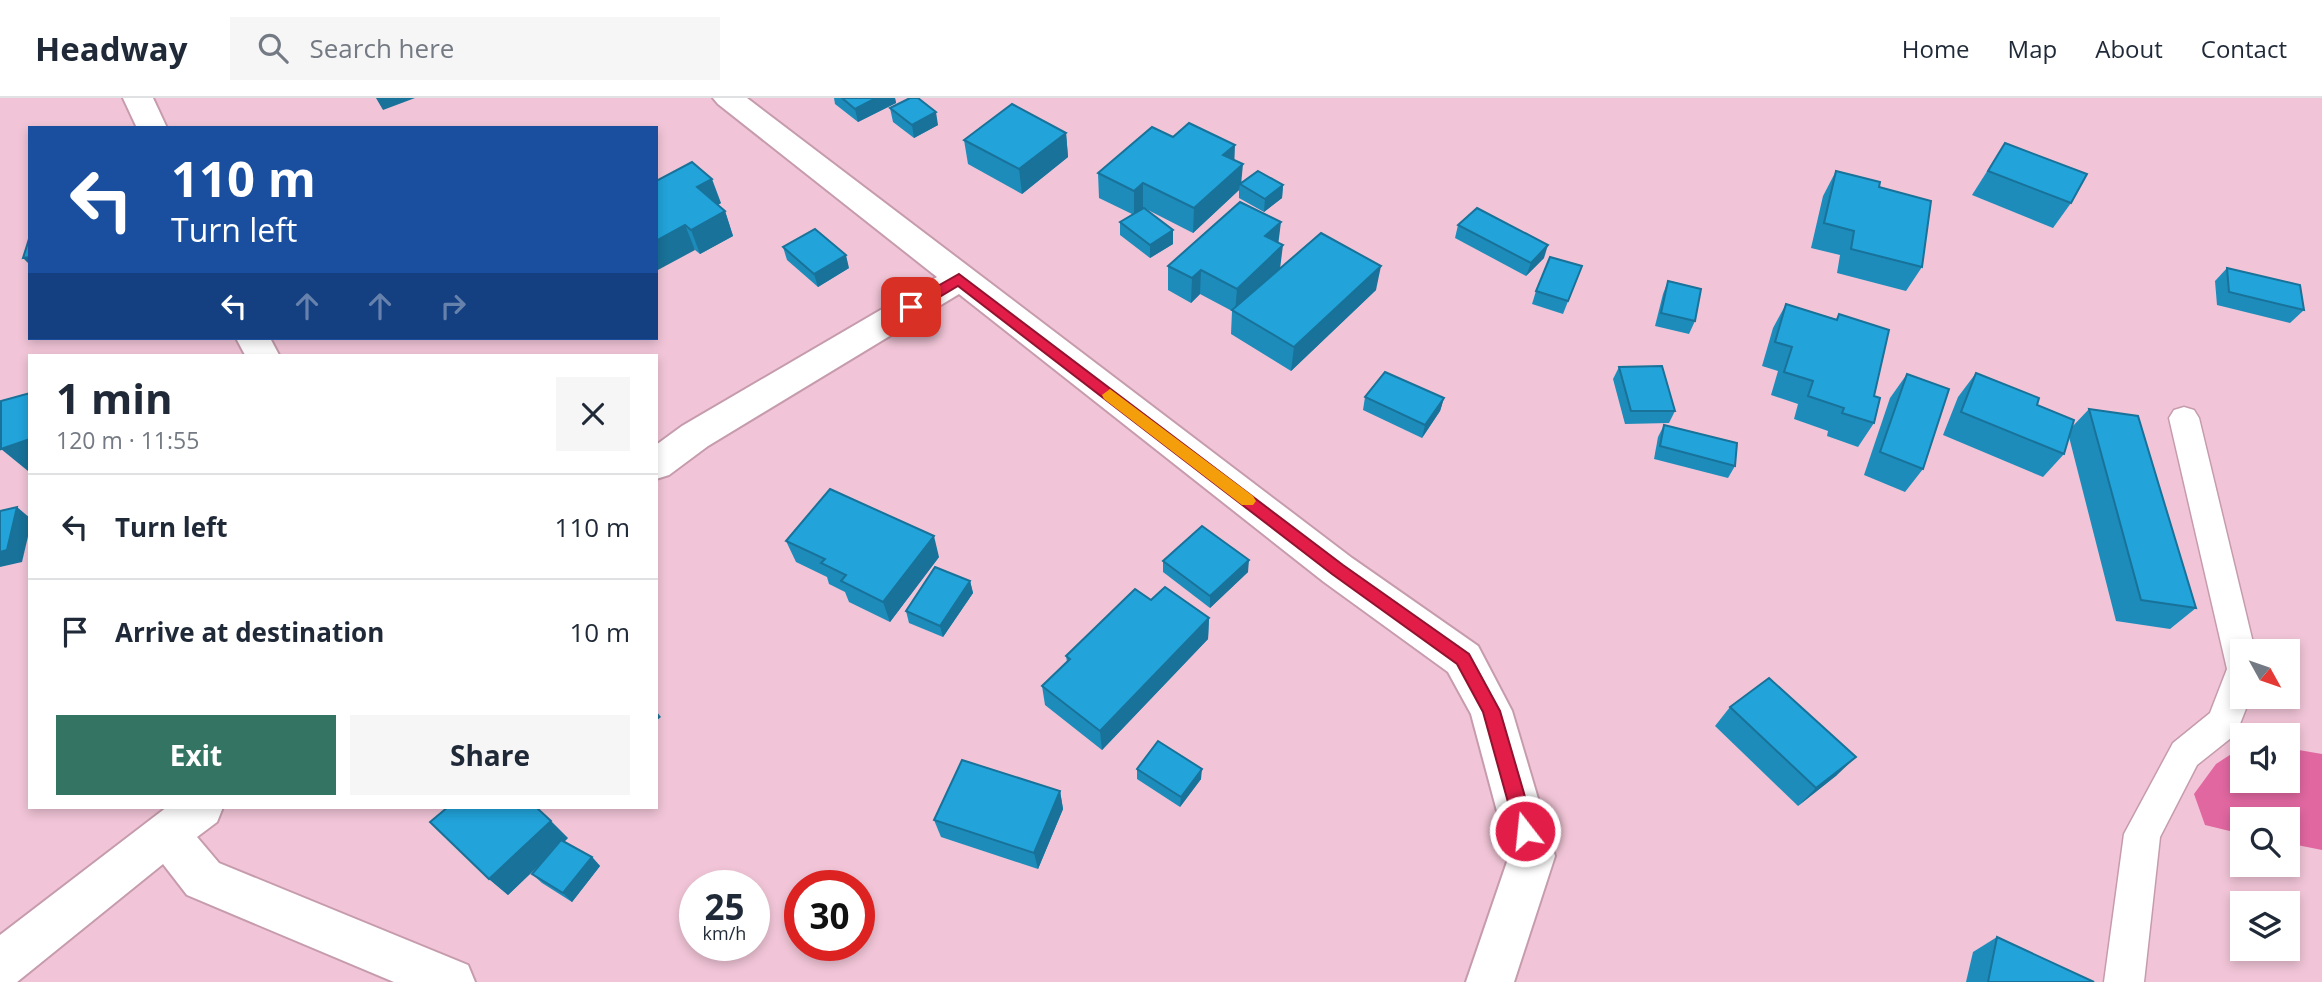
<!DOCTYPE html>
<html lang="en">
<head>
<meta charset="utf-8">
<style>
	:root { --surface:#fff; --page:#f6f6f7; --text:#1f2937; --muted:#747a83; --line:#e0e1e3; --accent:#347462 }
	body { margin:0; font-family:"Open Sans",sans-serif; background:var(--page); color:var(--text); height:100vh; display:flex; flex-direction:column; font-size:26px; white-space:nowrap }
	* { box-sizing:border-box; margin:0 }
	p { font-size:23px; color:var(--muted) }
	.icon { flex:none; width:38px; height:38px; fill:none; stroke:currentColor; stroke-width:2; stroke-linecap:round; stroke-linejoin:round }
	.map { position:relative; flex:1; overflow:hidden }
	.panel { position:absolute; left:28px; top:256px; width:630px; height:455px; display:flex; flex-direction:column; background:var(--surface); border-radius:0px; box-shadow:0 4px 10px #0003 }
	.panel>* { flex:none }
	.banner { position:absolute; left:28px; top:28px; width:630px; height:214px; border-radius:0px; box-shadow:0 4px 10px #0003; background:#1a4fa0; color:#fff; overflow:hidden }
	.needle { width:46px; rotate:130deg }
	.controls { position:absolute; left:2230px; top:541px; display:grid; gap:14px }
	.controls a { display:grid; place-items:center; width:70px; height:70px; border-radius:0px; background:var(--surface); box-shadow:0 4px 10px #0003; font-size:35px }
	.speed { position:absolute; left:679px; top:772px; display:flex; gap:14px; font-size:35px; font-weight:700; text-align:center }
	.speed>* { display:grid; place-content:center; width:91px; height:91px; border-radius:50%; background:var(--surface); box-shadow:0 4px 10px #0003; line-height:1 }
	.speed small { font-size:18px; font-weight:400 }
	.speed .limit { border:10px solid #d22; background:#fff; color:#111 }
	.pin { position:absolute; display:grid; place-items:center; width:60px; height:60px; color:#fff; margin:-30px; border-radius:14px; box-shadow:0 4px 10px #0006 }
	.me { position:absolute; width:77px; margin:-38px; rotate:344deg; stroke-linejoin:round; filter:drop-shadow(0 0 5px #0008) }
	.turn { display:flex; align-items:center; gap:24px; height:147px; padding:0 28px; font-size:32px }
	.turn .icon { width:91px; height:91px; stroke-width:2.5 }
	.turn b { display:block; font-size:49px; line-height:60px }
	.lanes { display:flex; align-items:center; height:66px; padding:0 28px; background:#0003; justify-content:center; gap:35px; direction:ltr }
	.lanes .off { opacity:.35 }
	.round { display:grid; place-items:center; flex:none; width:74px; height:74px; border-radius:0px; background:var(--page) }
	.headline { display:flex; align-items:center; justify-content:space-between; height:119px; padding:0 28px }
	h1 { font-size:42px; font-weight:700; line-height:52px }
	.primary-button { display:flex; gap:14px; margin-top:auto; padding:14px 28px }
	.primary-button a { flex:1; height:80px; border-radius:0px; background:var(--accent); color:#fff; font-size:28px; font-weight:700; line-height:80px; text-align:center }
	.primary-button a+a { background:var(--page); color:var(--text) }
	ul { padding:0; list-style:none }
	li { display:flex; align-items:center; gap:21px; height:105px; padding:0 28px; border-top:2px solid var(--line) }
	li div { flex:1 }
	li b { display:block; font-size:26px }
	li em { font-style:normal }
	header { display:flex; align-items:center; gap:42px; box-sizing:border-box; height:98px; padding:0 35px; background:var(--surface); border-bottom:2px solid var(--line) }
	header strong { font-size:33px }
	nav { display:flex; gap:38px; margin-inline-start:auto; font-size:24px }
	.search { width:490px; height:63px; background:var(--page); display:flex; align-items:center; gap:18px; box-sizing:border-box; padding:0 24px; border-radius:0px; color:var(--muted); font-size:26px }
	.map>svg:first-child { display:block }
	.forest { fill:#e167a1 }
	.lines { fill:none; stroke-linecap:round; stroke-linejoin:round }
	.lane-casing { stroke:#c69cad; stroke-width:3 }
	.street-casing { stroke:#c69cad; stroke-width:4 }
	.lane { fill:#fff; fill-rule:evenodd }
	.street { fill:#fff; fill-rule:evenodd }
	.wall { fill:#1d8cbb }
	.shaded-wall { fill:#187299 }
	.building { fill:#22a3da; stroke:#187299; stroke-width:2 }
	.route { fill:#e11d48; stroke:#92132f; stroke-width:2 }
	.slow { fill:#f59e0b }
</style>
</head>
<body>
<header>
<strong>Headway</strong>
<div class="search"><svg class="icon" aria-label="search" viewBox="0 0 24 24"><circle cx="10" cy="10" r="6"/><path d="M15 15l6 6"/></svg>Search here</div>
<nav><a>Home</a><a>Map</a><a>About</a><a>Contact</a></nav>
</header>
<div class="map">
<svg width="2322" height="884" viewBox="0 0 2322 884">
	<rect width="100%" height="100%" fill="#f1c5d7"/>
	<polygon class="forest" points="2242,649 2242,682 2287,682 2287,650 2322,656 2322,752 2287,745 2287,721 2242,721 2242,736 2205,727 2194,696 2216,666"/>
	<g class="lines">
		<g class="lane-casing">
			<polygon id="lane" points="2184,309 2194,312 2199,320 2255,553 2242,553 2242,598 2251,598 2236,636 2197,667 2160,739 2144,884 2104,884 2124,736 2173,645 2210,615 2227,571 2169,320 2174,312"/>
		</g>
		<g class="street-casing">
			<g id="street">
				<polygon points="123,0 153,0 167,30 137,30"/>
				<polygon points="713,0 747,0 1352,460 1478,548 1512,613 1555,758 1514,884 1466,884 1509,758 1471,616 1448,574 1324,484 959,196 708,348 669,377 656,381 656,347 682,328 937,179 718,6"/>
				<polygon points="236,240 270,240 279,257 245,257"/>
				<polygon points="167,709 223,709 217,724 197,739 219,765 468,867 475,884 394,884 187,797 163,766 17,884 0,884 0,837"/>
			</g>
		</g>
		<use href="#lane" class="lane"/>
		<use href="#street" class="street"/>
	</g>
	<g class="wall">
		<polygon points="834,0 895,0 896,5 858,24 835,6"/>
		<polygon points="890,10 938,27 914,40 893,24"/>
		<polygon points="1066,35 1068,59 1022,96 968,66 964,42"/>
		<polygon points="1173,39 1234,62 1242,85 1283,87 1282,100 1264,114 1239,100 1239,92 1193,135 1146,111 1173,132 1173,146 1150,160 1120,137 1120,124 1132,116 1099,100 1098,75"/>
		<polygon points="2005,45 2071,105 2053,130 1972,97"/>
		<polygon points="1836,73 1879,89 1922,169 1906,193 1837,175 1840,157 1811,150 1823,98"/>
		<polygon points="656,83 721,105 718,107 725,113 733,138 700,156 695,152"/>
		<polygon points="1458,127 1544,160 1526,178 1455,140"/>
		<polygon points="783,149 849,170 818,189 787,162"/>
		<polygon points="1168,168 1280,170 1376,192 1291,273 1231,236 1232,213 1200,196 1191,205 1168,192"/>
		<polygon points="1582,168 1563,216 1532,206 1536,193"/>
		<polygon points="2227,170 2304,212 2290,225 2217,207 2215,183"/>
		<polygon points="1668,183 1695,223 1689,236 1655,228 1663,196"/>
		<polygon points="1786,206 1836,221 1839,216 1874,298 1874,325 1858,349 1827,338 1828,333 1794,321 1798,306 1771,297 1778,273 1762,268 1773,230"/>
		<polygon points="1619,269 1675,313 1669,325 1625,326 1613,281"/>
		<polygon points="1976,275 2037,307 2072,329 2089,311 2196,510 2170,531 2116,523 2069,339 2064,356 2043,379 1943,337 1958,299"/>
		<polygon points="1907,276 1923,371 1905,394 1864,377 1890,300"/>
		<polygon points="1365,299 1444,300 1440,313 1422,340 1363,312"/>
		<polygon points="1664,327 1735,368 1728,380 1654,361 1658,339"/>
		<polygon points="786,443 939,459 890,524 849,504 845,494 829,486 827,479 796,464"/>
		<polygon points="1163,463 1248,474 1210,510 1163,474"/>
		<polygon points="970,483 973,495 943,539 909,525 906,513"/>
		<polygon points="1151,502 1209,520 1208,541 1102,652 1045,607 1042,588 1067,564 1066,558"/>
		<polygon points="1730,609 1837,677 1798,708 1715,628"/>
		<polygon points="1137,671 1201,681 1180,709 1137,681"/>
		<polygon points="1060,693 1063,711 1038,771 941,739 934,722"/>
		<polygon points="568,740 564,744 592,759 600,768 572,804 542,785 532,776 543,763 508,797 489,781"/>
		<polygon points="1997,839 2094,884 1966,884 1973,854"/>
	</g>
	<g class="shaded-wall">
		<polygon points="376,0 415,0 383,12"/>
		<polygon points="876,0 895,0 896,5 858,24 855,11"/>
		<polygon points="936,14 938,27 914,40 912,27"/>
		<polygon points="1066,35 1068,59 1022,96 1019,71"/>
		<polygon points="1235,47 1234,72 1223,57"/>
		<polygon points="1243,66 1241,87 1240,86 1239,92 1193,135 1194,110"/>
		<polygon points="712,81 721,105 706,114 697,89"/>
		<polygon points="1143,85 1143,110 1134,118 1134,93"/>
		<polygon points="1283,87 1282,100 1264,114 1265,101"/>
		<polygon points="725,113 733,138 700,156 691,132"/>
		<polygon points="1281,124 1278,148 1265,138"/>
		<polygon points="685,127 695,152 656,173 656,143"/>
		<polygon points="1173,132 1173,146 1150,160 1150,147"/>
		<polygon points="1283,147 1280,171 1235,215 1237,191"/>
		<polygon points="1548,147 1544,160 1526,178 1531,165"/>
		<polygon points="846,157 849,170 818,189 814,176"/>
		<polygon points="30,159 30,167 23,160"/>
		<polygon points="1381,168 1376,192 1291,273 1294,249"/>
		<polygon points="1201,172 1200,196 1191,205 1192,180"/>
		<polygon points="1444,300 1440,313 1422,340 1425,327"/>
		<polygon points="30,341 30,373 28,373 1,351"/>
		<polygon points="17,409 30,420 30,430 22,464 0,469 0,454"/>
		<polygon points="934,438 939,459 890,524 883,504"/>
		<polygon points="1249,462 1248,474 1210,510 1210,498"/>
		<polygon points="970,483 973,495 943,539 940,528"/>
		<polygon points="1209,520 1208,541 1102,652 1100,633"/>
		<polygon points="656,613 661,619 656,623"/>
		<polygon points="1856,659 1837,677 1798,708 1816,690"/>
		<polygon points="1202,671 1201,681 1180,709 1181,699"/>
		<polygon points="1060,693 1063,711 1038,771 1034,755"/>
		<polygon points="551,723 568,740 508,797 489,781"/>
		<polygon points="592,759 600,768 572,804 563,795"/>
	</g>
	<g class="building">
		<polygon points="842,0 876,0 855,11"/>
		<polygon points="910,0 918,0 936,14 912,27 890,10"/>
		<polygon points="1012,6 1066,35 1019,71 964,42"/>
		<polygon points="1189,25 1235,47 1223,57 1243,66 1194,110 1143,85 1134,93 1098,75 1152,29 1173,39"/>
		<polygon points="2005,45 2087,76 2071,105 1988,73"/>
		<polygon points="692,64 712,81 697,89 725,113 691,132 685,127 656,143 656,83"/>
		<polygon points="1258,73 1283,87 1265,101 1240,86"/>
		<polygon points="1836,73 1880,84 1879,89 1931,103 1922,169 1851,151 1854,133 1824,125"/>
		<polygon points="1240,104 1281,124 1265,138 1283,147 1237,191 1201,172 1192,180 1168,168"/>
		<polygon points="1144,110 1173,132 1150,147 1120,124"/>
		<polygon points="1477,110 1548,147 1531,165 1458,127"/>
		<polygon points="815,131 846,157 814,176 783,149"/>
		<polygon points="1321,135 1381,168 1294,249 1232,212"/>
		<polygon points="29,141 30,141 30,159 23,160"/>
		<polygon points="1550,159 1582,168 1568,203 1536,193"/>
		<polygon points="2227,170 2300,187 2304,212 2229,194"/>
		<polygon points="1668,183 1701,191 1695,223 1661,215"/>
		<polygon points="1786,206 1837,222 1839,216 1889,232 1874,298 1880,300 1874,325 1842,315 1844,310 1808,298 1813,283 1784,274 1792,249 1775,244"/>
		<polygon points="1662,268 1675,313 1631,313 1619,269"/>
		<polygon points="1385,274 1444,300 1425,327 1365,299"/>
		<polygon points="1976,275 2039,300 2037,307 2074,322 2064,356 1961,314"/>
		<polygon points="1907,276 1949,291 1923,371 1880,354"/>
		<polygon points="30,295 30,341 1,351 1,303"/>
		<polygon points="2089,311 2138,318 2196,510 2141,502"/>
		<polygon points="1664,327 1737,345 1735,368 1660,348"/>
		<polygon points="830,391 934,438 883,504 841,483 846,477 821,465 825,461 786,443"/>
		<polygon points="17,409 7,452 0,454 0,413"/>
		<polygon points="1202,428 1249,462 1210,498 1163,463"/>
		<polygon points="935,469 970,483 940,528 906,513"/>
		<polygon points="1165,489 1209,520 1100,633 1042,588 1070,561 1066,558 1135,491 1151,502"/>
		<polygon points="1769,580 1856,659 1816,690 1730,609"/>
		<polygon points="1158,643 1202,671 1181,699 1137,671"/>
		<polygon points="962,662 1060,693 1034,755 934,722"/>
		<polygon points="448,709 536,709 551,723 489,781 430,724"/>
		<polygon points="561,742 592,759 563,795 532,776"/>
		<polygon points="1997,839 2094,884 1988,884"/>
	</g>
	<polygon class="route" points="959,176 1343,467 1469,556 1500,613 1535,733 1532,740 1525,742 1519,740 1516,733 1483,614 1457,566 1332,476 958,188 916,213 906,213 906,206"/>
	<polygon class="slow" points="1110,291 1253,398 1256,403 1253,407 1242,407 1104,301 1102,297"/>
</svg>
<div class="controls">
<a><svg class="needle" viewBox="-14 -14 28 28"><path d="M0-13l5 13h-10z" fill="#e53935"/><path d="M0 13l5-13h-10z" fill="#747a83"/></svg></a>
<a><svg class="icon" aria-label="sound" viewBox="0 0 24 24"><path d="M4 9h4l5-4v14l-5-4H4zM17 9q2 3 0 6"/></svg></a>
<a><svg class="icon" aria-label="search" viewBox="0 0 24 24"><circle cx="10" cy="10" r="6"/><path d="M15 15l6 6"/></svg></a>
<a><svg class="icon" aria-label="layers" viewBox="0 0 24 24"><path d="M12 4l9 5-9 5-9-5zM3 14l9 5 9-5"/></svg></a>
</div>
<div class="speed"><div>25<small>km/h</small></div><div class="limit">30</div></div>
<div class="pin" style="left:911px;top:209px;background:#d93025"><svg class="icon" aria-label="arrive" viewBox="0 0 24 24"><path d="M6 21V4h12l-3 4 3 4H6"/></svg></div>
<svg class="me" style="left:1525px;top:733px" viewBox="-20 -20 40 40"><circle r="17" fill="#e11d48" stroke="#fff" stroke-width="3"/><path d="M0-11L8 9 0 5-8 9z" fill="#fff"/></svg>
<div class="banner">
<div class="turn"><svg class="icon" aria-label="left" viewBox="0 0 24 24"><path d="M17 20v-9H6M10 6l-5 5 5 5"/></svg><div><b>110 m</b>Turn left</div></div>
<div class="lanes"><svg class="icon" aria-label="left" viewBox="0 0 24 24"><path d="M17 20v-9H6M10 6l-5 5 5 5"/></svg><svg class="icon off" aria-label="ahead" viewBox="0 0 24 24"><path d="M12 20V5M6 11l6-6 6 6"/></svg><svg class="icon off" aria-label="ahead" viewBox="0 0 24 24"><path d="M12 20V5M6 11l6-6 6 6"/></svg><svg class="icon off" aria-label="right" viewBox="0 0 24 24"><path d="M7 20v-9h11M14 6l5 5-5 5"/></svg></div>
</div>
<section class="panel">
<div class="headline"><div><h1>1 min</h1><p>120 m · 11:55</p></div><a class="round"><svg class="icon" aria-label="close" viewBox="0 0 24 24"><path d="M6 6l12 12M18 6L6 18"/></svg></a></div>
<ul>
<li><svg class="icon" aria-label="left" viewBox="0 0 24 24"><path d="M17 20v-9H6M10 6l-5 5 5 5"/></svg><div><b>Turn left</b></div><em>110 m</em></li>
<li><svg class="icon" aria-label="arrive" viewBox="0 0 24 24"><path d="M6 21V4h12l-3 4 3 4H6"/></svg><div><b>Arrive at destination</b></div><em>10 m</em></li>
</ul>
<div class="primary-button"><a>Exit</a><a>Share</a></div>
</section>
</div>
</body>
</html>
